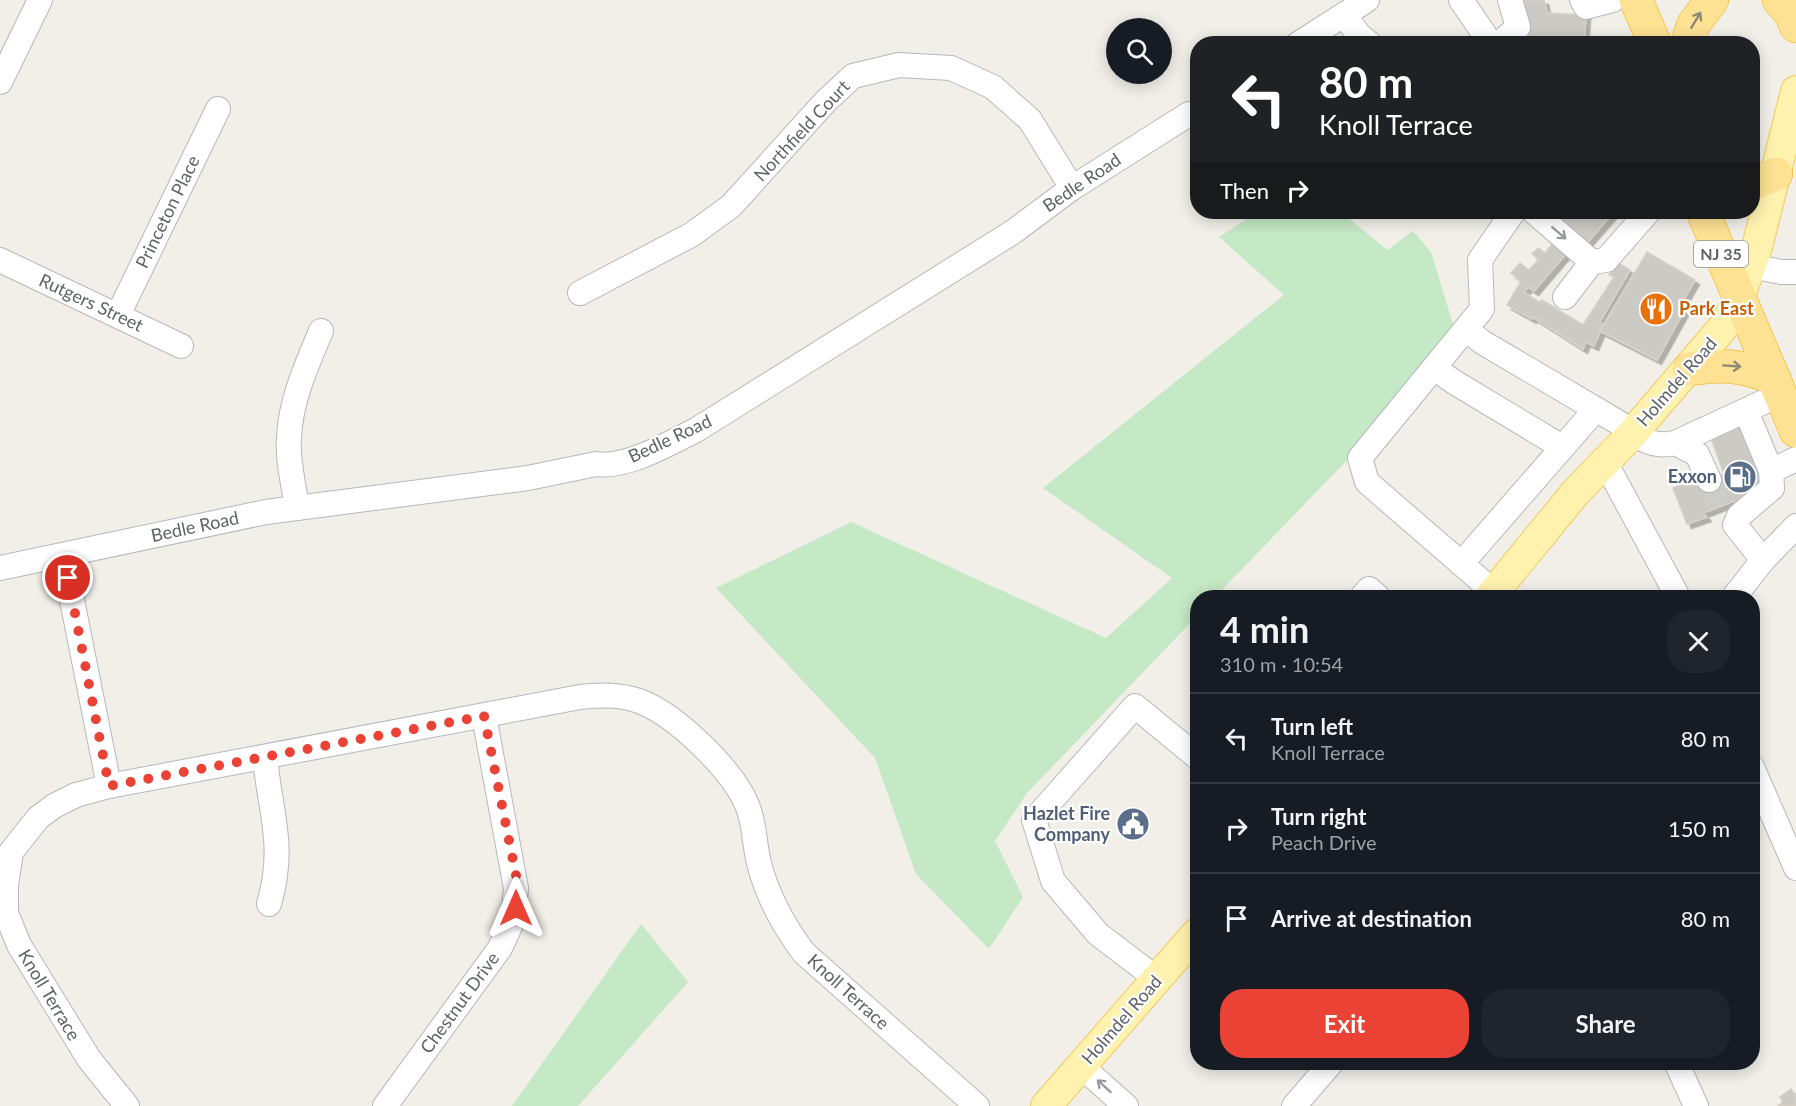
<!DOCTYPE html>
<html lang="en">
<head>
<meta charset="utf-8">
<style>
	:root { --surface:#171b24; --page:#20242c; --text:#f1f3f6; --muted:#9ea1a6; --line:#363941; --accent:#ea4335 }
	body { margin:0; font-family:Lato,sans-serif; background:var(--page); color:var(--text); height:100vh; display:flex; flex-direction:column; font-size:22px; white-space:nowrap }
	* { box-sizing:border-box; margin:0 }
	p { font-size:20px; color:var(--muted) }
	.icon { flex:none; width:33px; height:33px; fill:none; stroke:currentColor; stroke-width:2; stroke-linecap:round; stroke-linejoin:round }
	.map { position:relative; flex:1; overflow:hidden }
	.drawer { position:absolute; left:1190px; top:590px; width:570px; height:480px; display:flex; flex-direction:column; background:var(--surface); border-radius:24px; box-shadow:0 3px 15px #0003 }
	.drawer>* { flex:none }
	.hud { position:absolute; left:1190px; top:36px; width:570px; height:183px; border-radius:24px; box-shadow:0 3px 15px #0003; background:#202124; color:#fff; overflow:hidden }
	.controls { position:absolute; left:1106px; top:18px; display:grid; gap:12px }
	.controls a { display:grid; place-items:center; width:66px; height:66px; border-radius:50%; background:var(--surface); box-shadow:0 3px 15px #0003; font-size:30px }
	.pin { position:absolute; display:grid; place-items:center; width:51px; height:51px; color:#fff; margin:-26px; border:3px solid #fff; border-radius:50%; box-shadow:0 2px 6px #0007 }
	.me { position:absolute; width:66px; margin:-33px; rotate:0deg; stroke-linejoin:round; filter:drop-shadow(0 0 4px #0008) }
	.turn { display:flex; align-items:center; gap:21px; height:126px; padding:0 30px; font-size:27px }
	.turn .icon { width:78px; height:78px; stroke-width:2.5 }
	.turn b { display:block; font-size:42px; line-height:51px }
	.then { display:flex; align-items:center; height:57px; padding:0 30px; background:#0003; gap:12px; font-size:22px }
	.round { display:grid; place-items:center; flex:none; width:63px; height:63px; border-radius:24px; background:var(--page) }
	.head { display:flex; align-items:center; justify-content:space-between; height:102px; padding:0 30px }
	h1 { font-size:36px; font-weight:700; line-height:45px }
	.button { display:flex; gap:12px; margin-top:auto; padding:12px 30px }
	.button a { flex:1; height:69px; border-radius:24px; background:var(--accent); color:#fff; font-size:24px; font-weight:700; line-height:69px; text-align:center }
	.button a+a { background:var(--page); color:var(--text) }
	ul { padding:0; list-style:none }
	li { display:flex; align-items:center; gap:18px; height:90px; padding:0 30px; border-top:2px solid var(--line) }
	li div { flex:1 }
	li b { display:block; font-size:22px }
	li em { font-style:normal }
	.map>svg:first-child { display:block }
	.green { fill:#c5e8c5 }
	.building { fill:#cccac5; stroke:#d6d1c6; stroke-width:1.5; filter:url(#shadow) }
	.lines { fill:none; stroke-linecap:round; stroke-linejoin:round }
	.minor-tunnel { stroke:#ccccc8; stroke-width:24; stroke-dasharray:24 12; stroke-linecap:butt }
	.minor-casing { stroke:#b5b8bc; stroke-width:26 }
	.major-casing { stroke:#f2c960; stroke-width:32 }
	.highway-casing { stroke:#f9ab00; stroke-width:34 }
	.minor { stroke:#fff; stroke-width:24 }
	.major { stroke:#fff2af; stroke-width:30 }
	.highway { stroke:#fde293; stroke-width:33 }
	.oneway { stroke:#8e8975 }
	.oneway2 { stroke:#979a9d }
	.route { stroke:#ea4335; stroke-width:10; stroke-dasharray:0 18 }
	.labels { text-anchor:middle; stroke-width:4.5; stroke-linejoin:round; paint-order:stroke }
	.shield { fill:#fff; stroke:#8f9295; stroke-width:1.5 }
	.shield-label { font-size:16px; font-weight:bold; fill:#5f6368 }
	.street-label { font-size:18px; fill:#5f6368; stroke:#fff }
	.food-label { font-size:18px; font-weight:bold; fill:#c56008; stroke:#fff; text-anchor:start }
	.service-label { font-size:18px; font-weight:bold; fill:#4e5e75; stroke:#fff; text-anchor:end }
</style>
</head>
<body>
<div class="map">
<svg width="1796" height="1106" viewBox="0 0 1796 1106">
	<defs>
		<filter id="shadow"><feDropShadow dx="4.5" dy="4.5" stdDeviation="0" flood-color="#0004"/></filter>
	</defs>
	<rect width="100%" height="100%" fill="#f1efe8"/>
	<g class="green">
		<polygon points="1258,212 1341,212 1387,250 1413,231 1431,252 1459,344 1215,597 1197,597 1197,616 1027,793 995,841 1023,897 989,949 916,874 875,758 716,588 851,522 1106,638 1172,578 1043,488 1284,295 1219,237"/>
		<polygon points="641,924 688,982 578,1106 512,1106"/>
	</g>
	<g class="building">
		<polygon points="1519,0 1544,0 1547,13 1586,15 1584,43 1545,41 1543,44 1516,44"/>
		<polygon points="1550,212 1614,212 1586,244"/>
		<polygon points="1557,238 1570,249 1534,291 1528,287 1524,292 1539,302 1542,300 1583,325 1614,277 1609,275 1617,262 1630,270 1599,323 1603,325 1594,346 1586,342 1583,349 1533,317 1532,319 1507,305 1521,281 1511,273 1520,263 1529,270 1539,259 1532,254 1538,248 1545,253"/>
		<polygon points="1647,252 1695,280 1679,308 1684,311 1657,360 1600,331"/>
		<polygon points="1740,424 1765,489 1703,513 1707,517 1687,524 1673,488 1691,479 1693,486 1724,474 1710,436"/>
		<polygon points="1791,1089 1796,1097 1796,1106 1778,1106 1783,1102 1780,1097"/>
	</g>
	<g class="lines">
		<polyline class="minor-tunnel" points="1709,480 1720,506"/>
		<g class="minor-casing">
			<g id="minor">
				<polyline points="1461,0 1491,44"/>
				<polyline points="1582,0 1586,7 1613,0"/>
				<polyline points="1344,15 1359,35 1370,44"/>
				<polyline points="1298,44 1367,0"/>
				<polyline points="1499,44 1518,27 1510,0"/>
				<polyline points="0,82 40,0"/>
				<polyline points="1534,212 1592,262"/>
				<polyline points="0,260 181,346"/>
				<polyline points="1751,266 1781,272 1796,272"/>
				<polyline points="580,293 691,235 731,206 826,101 853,76 899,65 951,68 993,87 1030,120 1072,188"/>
				<polyline points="1565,297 1592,262 1606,260 1648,212"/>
				<polyline points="118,315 218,109"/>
				<path d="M1466,329L1482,342L1621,424C1636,438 1655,448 1675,443L1781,394"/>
				<polyline points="1434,368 1454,382 1562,447"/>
				<polyline points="1746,411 1771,471 1796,459"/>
				<polyline points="1675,443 1697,454 1709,480"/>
				<polyline points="1605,462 1678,597"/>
				<path d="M297,508C294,485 287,461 289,438C290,402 307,364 321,331"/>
				<polyline points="63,555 109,786"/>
				<polyline points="1763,560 1735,525 1739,516 1772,488 1771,471"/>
				<polyline points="1461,564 1596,409"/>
				<path d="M0,568L266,512L528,478L596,464C625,469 670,443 696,430L1013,232L1072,188L1189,114"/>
				<polyline points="1494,592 1367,482 1360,458 1482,309 1480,260 1513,212"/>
				<polyline points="1362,597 1369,589 1378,597"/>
				<polyline points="1734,597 1763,560 1796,526"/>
				<path d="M265,757C270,814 286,845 269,904"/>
				<polyline points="1752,767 1796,868"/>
				<polyline points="1157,979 1098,934 1053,881 1034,820 1135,706 1197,757"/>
				<polyline points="1676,1062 1696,1106"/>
				<polyline points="1081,1066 1126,1106"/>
				<path d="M127,1106L89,1059L19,945L6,913V885L11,852L38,818L54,806L76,795L109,786L580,697C600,695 620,694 639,701C675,714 732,769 747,805C755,823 754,844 759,863C767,896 784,926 804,953L977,1106"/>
				<polyline points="385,1106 500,948 513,920 516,888 484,716"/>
				<polyline points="1294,1106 1332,1062"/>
			</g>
		</g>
		<g class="major-casing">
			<g id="major">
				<polyline points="1490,597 1576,492 1632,434 1725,325 1740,296 1757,247 1796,91"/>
				<polyline points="1046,1106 1197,933"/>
			</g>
		</g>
		<g class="highway-casing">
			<g id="highway">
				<polyline points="1636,0 1655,44"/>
				<polyline points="1779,0 1791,14 1796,26"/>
				<polyline points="1687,44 1693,25 1712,0"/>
				<polyline points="1752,184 1776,174"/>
				<polyline points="1703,212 1796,431"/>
				<path d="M1689,369C1726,364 1739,365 1774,378"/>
			</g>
		</g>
		<use href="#minor" class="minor"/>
		<use href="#major" class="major"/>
		<use href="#highway" class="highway"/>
	</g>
	<defs><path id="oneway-shaft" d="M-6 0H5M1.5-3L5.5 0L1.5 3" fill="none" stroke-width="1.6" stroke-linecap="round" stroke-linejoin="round" transform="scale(1.5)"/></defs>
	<g class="oneway">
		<use href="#oneway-shaft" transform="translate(1696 20) rotate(-59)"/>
		<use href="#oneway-shaft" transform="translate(1732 366) rotate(4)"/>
	</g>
	<g class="oneway2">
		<use href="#oneway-shaft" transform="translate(1559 233) rotate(41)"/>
		<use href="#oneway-shaft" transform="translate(1104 1086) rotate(-138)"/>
	</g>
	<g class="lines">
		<polyline class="route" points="68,578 109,786 484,716 516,875 516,908"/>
	</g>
	<defs>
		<g id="restaurant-disc" transform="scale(1.725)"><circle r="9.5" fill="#e8710a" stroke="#fff"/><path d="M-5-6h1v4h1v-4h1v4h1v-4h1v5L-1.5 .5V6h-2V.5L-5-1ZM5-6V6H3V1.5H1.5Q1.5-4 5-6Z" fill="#fff"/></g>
		<g id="fuel-disc" transform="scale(1.725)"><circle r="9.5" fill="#5c6f8a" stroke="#fff"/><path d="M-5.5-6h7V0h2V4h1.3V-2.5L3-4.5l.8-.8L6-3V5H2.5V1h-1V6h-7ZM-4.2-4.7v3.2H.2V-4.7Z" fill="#fff"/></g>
		<g id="civic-disc" transform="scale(1.725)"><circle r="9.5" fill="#5c6f8a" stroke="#fff"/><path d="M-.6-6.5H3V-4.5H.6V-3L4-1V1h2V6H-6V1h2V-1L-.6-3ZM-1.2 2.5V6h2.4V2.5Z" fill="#fff"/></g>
	</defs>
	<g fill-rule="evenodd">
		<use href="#restaurant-disc" x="1656" y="309"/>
		<use href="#fuel-disc" x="1740" y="477"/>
		<use href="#civic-disc" x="1133" y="824"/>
	</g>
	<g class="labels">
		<rect class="shield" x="1694" y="241" width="54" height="26" rx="4.5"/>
		<g class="shield-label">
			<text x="1721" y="260">NJ 35</text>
		</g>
		<g class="street-label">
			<text transform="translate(802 131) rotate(-47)" y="6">Northfield Court</text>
			<text transform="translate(1082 183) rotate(-34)" y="6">Bedle Road</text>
			<text transform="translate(168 212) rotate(-64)" y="6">Princeton Place</text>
			<text transform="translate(91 303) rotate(25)" y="6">Rutgers Street</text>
			<text transform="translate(1677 382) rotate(-49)" y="6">Holmdel Road</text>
			<text transform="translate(670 439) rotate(-25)" y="6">Bedle Road</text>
			<text transform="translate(195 527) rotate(-12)" y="6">Bedle Road</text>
			<text transform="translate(848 992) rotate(42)" y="6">Knoll Terrace</text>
			<text transform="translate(49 995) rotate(59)" y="6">Knoll Terrace</text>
			<text transform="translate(460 1003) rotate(-54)" y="6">Chestnut Drive</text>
			<text transform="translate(1122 1020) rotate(-49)" y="6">Holmdel Road</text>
		</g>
		<g class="food-label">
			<text x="1679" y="315">Park East</text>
		</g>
		<g class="service-label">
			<text x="1717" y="483">Exxon</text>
			<text x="1110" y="820">Hazlet Fire<tspan x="1110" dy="21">Company</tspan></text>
		</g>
	</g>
</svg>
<div class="controls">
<a><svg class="icon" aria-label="search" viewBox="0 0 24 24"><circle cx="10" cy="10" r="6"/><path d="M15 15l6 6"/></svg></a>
</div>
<div class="pin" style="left:68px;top:578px;background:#d93025"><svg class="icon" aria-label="arrive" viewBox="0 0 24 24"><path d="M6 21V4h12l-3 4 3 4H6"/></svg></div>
<svg class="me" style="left:516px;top:908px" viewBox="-20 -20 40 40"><path d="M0-17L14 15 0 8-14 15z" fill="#ea4335" stroke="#fff" stroke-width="4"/></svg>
<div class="hud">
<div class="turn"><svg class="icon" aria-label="left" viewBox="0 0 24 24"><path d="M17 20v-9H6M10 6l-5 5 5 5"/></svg><div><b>80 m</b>Knoll Terrace</div></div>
<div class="then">Then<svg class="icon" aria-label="right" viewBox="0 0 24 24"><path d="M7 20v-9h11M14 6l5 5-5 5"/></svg></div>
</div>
<section class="drawer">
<div class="head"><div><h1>4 min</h1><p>310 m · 10:54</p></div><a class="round"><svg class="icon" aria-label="close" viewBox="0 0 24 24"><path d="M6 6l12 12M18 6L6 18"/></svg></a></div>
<ul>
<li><svg class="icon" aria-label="left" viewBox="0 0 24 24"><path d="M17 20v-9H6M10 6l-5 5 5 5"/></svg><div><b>Turn left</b><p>Knoll Terrace</p></div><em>80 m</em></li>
<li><svg class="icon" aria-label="right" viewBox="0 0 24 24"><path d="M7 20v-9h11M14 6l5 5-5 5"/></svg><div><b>Turn right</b><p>Peach Drive</p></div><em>150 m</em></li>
<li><svg class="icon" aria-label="arrive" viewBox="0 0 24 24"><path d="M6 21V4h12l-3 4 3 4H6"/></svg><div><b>Arrive at destination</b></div><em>80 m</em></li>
</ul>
<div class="button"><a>Exit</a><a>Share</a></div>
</section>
</div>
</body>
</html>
